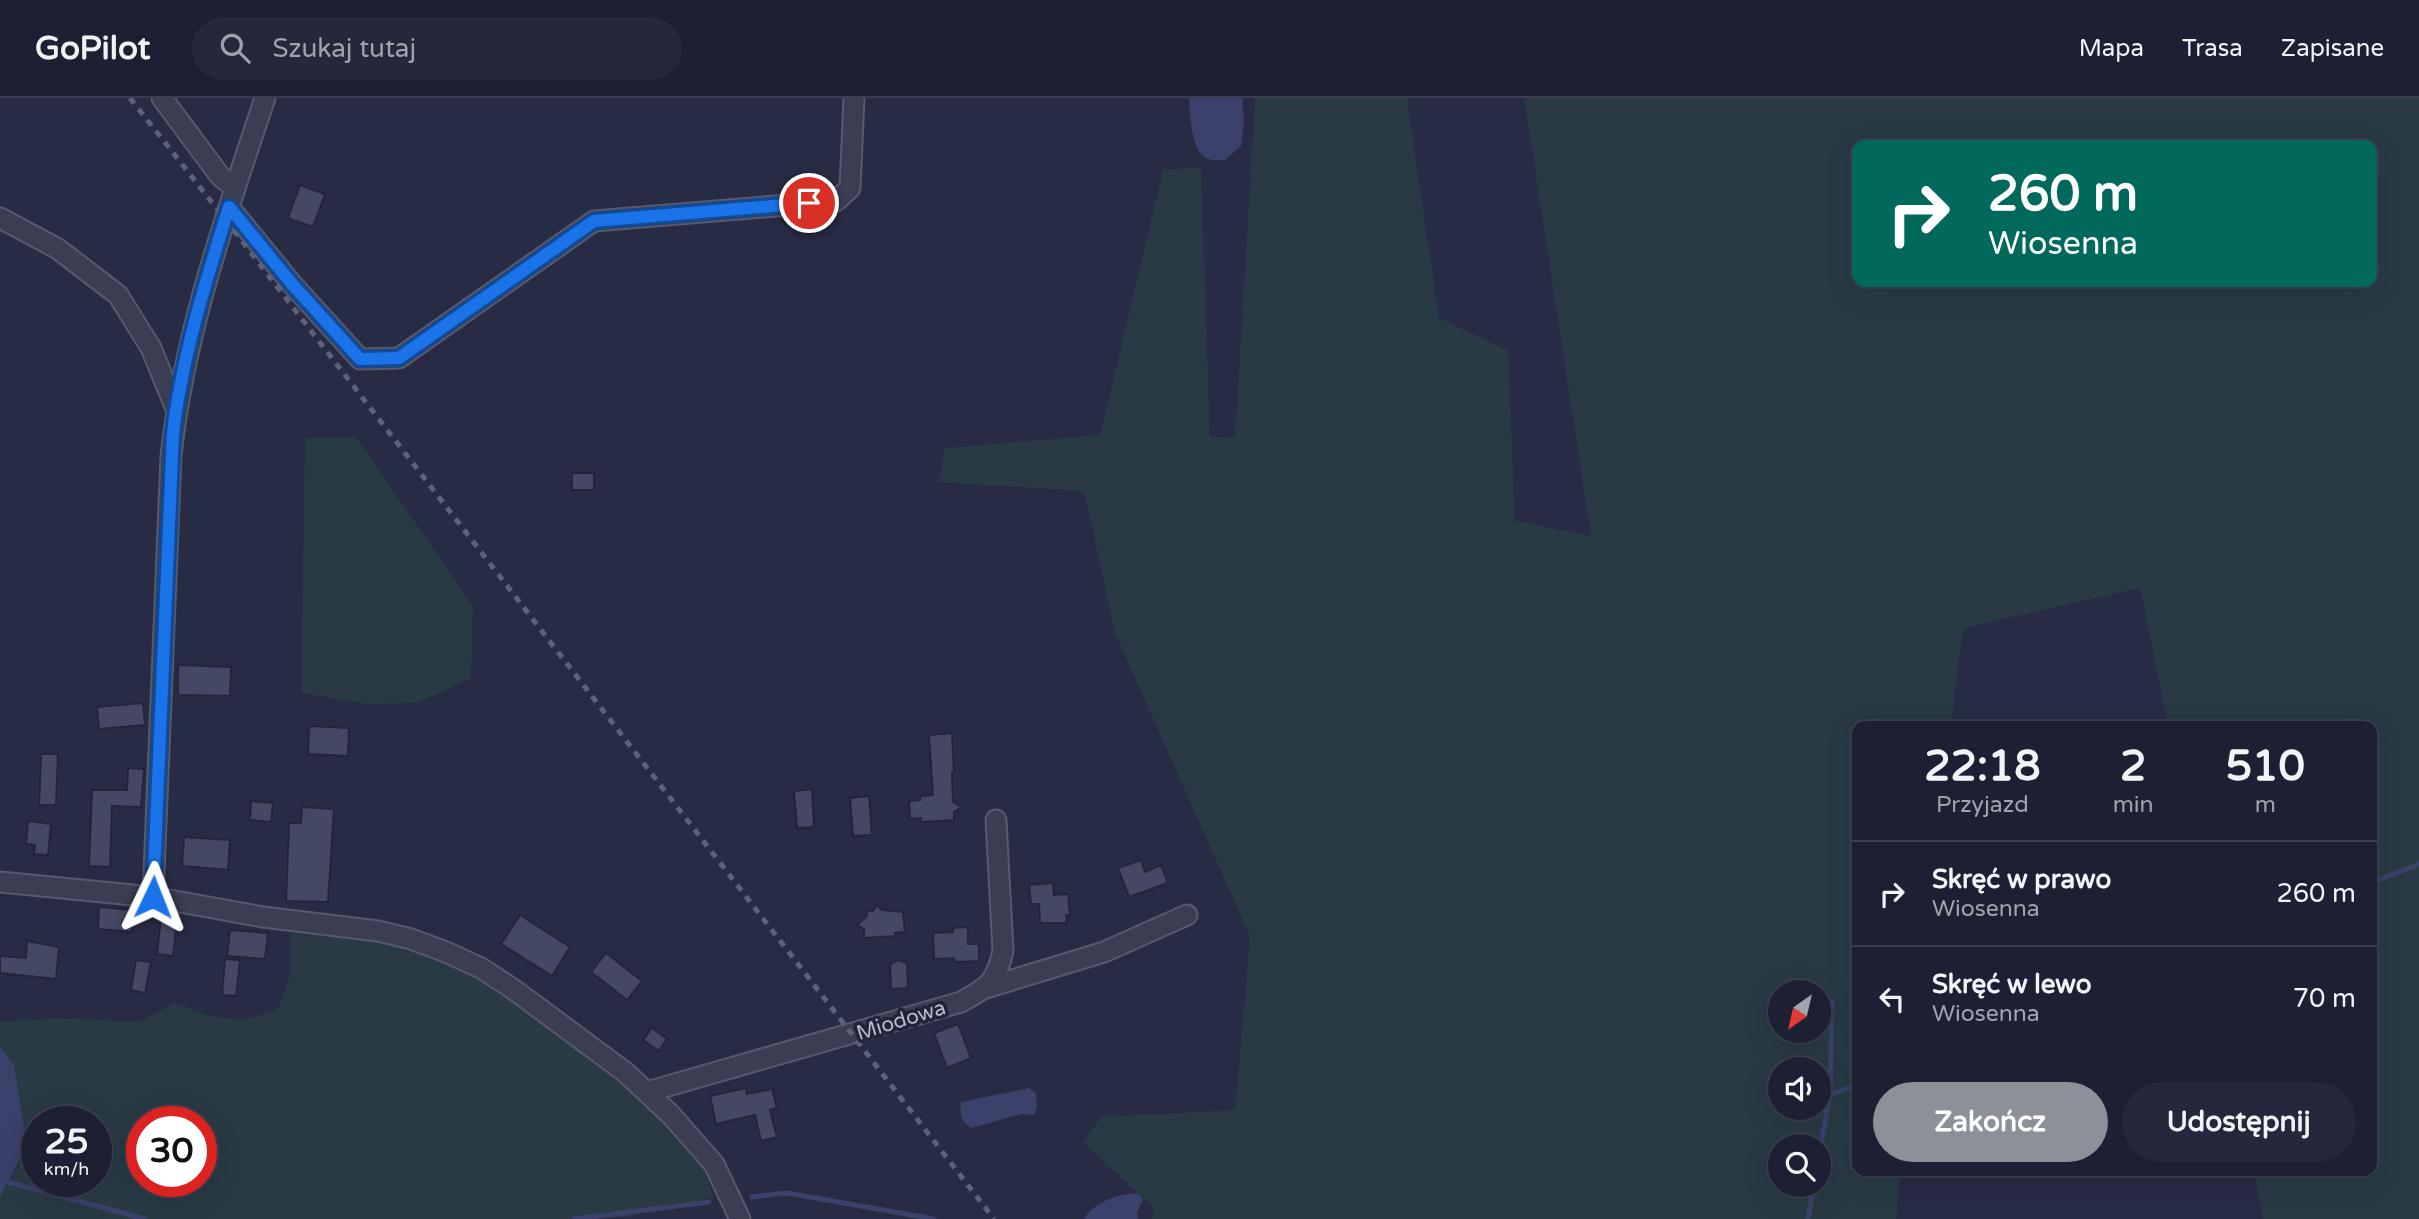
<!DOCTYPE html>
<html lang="pl">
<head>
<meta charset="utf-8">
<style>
	:root { --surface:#1d2033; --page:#25283b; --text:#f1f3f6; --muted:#a0a3ac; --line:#3b3e4e; --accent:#8c9099 }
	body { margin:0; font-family:"Varela Round",sans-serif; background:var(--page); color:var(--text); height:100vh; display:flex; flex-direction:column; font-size:26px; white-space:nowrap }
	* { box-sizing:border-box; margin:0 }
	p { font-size:23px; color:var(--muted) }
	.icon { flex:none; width:38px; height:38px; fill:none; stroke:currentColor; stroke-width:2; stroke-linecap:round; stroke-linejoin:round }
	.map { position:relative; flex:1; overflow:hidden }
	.details { position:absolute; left:1852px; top:623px; width:525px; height:455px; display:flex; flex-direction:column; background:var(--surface); border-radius:14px; box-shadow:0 7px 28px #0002,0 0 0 2px var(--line) }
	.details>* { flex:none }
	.hud { position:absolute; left:1852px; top:42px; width:525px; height:147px; border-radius:14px; box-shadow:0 7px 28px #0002,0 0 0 2px var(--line); background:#00695c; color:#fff; overflow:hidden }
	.needle { width:46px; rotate:214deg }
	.buttons { position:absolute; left:1768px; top:882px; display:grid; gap:14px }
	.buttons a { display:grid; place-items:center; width:63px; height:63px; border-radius:50%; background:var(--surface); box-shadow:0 7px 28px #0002,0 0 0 2px var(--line); font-size:35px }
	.speed { position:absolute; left:21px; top:1008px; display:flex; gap:14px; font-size:35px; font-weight:700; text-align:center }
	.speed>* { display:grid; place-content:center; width:91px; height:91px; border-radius:50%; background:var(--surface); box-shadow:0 7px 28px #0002,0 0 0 2px var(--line); line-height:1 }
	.speed small { font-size:18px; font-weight:400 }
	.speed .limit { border:10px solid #d22; background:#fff; color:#111 }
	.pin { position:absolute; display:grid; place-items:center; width:60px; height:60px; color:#fff; margin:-30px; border:4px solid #fff; border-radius:50%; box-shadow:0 2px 7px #0007 }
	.me { position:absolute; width:77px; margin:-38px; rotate:2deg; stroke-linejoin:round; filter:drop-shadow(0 0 5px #0008) }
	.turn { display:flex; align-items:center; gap:24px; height:147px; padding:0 21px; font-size:32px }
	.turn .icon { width:91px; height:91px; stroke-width:2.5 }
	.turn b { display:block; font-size:49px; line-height:60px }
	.eta { display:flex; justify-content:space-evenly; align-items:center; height:119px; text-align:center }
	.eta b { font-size:42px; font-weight:700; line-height:49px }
	.primary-button { display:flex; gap:14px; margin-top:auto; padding:14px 21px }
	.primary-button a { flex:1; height:80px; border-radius:42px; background:var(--accent); color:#fff; font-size:28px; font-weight:700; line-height:80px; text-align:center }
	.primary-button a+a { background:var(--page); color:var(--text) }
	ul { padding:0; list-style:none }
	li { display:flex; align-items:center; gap:21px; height:105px; padding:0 21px; border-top:2px solid var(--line) }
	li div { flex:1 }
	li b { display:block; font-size:26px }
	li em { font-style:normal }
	header { display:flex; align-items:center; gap:42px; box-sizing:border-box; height:98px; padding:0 35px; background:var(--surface); border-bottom:2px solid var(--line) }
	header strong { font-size:33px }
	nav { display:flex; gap:38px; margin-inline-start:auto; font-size:24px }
	.search { width:490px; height:63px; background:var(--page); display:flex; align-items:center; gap:18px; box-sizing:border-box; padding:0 24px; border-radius:38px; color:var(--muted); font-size:26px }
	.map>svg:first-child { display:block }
	.green { fill:#293a45; fill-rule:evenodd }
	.water { fill:#3a416b }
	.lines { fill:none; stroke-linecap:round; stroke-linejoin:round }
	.stream { stroke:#3a416b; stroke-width:5 }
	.building { fill:#444864; stroke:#22253b; stroke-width:2 }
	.minor-casing { stroke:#57596e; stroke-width:23 }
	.minor { stroke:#3b3e53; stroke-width:19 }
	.rail { stroke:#5d617a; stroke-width:5; stroke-dasharray:7 7; stroke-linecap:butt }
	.route-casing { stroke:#114b97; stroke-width:18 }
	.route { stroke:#1a73e8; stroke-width:12 }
	.labels { text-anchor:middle; stroke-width:7; stroke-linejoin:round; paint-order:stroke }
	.street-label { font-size:21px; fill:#b9bbcd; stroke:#202339 }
</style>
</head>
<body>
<header>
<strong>GoPilot</strong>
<div class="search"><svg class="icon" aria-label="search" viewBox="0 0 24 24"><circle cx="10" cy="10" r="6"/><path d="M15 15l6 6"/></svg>Szukaj tutaj</div>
<nav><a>Mapa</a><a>Trasa</a><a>Zapisane</a></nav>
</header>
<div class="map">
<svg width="2419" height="1121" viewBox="0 0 2419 1121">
	<rect width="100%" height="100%" fill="#272b44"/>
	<g class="green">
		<path d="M1255,0H1407L1439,220L1508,252L1515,423L1591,438L1524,0H2419V1121H2263L2254,1073H2371V628H2168L2140,490L1963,530L1951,628H1857V1073H1901L1896,1121H1152L1154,1110L1083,1044L1101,1019L1235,1012L1250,838L1115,535L1084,393L938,384L945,350L1100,337L1163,72L1201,69L1210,339L1235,340ZM1857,47H2371V184H1857ZM1780,894H1818V933H1780ZM1780,971H1818V1010H1780ZM1780,1048H1818V1087H1780Z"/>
		<polygon points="356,339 473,508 471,580 417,605 367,606 301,595 305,340"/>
		<path d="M290,835L375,842L409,850L476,876L510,897L621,982L687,1046L705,1073L713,1099L628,1119L571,1121H0V1099L27,1047L14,967L0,947V924L60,920L138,924L175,905L209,918L244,922L277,912L290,877ZM37,1024H96V1083H37ZM142,1024H201V1083H142Z"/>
	</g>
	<g class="water">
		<path d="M1189,0H1242L1244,24L1241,48L1225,62C1218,62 1209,63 1204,59C1191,50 1190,15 1189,0Z"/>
		<polygon points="0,947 14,967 27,1047 0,1099"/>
		<path d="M1029,990L1036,995L1037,1010L1034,1017L1022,1016L971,1030C961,1023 959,1016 961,1004Z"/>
		<path d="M1138,1095L1143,1101L1137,1115L1138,1121H1084C1096,1102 1117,1097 1138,1095Z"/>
	</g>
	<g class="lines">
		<g class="stream">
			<polyline points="2371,785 2419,766"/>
			<polyline points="1830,997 1857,987"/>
			<polyline points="1818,1063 1830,997 1832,904"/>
			<polyline points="8,1084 145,1121"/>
			<polyline points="752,1099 787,1095 934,1121"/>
			<polyline points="574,1121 709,1104"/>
			<polyline points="1808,1121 1814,1087"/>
		</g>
	</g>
	<g class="building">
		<polygon points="300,87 325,96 313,129 288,120"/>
		<rect x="572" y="375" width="22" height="17"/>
		<polygon points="178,567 231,569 230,598 178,597"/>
		<polygon points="143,605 145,627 99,631 97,609"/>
		<polygon points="309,628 349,630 348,658 308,656"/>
		<polygon points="952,635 954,674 952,674 953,704 962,709 954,714 954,722 921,724 921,720 910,721 909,703 920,702 920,698 933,697 929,637"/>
		<polygon points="41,656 58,656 56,707 39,707"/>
		<polygon points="128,670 144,671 141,709 112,708 110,769 89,768 92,692 127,692"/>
		<polygon points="812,691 814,729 797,730 794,693"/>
		<polygon points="869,698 872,737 853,738 850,700"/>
		<polygon points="251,703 273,705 271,724 250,722"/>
		<polygon points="302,709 334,711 328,804 286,803 289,725 301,725"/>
		<polygon points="28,723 51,726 48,757 34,756 35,747 26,746"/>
		<polygon points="184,739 230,742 228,772 182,768"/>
		<polygon points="1141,762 1145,774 1161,767 1168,785 1129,799 1118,770"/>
		<polygon points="1053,785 1054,797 1068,796 1070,817 1066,817 1067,825 1040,825 1039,806 1031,806 1029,787"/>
		<polygon points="877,807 882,812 903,814 905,834 895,835 896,838 864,840 864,831 857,827 867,818 867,813 873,813"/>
		<polygon points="99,809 133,812 132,834 98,831"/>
		<polygon points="520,817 570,849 552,878 501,846"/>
		<polygon points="161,820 177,822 173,858 157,856"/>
		<polygon points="968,829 968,846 979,846 979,863 955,864 954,860 934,861 933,835 953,834 953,830"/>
		<polygon points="230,832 268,835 265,861 227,858"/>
		<polygon points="27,843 59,849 56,881 0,875 0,858 26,860"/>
		<polygon points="606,855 642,883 627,902 591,874"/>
		<polygon points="225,861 240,862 236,898 222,897"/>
		<polygon points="136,862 151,864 145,895 131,892"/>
		<polygon points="898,862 907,865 908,890 891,891 890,866"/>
		<polygon points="958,926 971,960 947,970 934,935"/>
		<polygon points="652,930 667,941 659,953 643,942"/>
		<polygon points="746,990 747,996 772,991 777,1010 770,1012 777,1039 761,1043 755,1017 716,1026 710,998"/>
	</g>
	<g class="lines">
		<g class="minor-casing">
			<g id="minor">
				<polyline points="162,0 220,78 235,90"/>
				<polyline points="229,109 292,186 360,261 399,260 594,123 836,103 850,90 854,0"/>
				<polyline points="0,120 58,151 118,197 151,250 176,311"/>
				<polyline points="0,784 153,799 263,819 378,833 411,841 446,854 481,870 513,891 625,974 671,1017 714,1066 740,1121"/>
				<path d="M153,799L171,358C184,235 226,117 265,0"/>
				<polyline points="986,890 1104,854 1187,817"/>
				<path d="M647,994L961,904C988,889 996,885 1003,853L996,722"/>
			</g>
		</g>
		<use href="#minor" class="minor"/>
		<polyline class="rail" points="130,0 225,121 994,1121"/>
	</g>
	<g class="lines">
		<g class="route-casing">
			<path id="route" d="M153,799L173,335C182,259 206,182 229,109L292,186L360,261L399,260L594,123L809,105"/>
		</g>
		<use href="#route" class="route"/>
	</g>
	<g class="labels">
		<g class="street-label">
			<text transform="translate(901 922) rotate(-17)" y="7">Miodowa</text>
		</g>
	</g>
</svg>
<div class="buttons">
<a><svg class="needle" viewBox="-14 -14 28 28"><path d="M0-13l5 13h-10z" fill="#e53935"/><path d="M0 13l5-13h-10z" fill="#a0a3ac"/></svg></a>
<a><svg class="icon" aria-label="sound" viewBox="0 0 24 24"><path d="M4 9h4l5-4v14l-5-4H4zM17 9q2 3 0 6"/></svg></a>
<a><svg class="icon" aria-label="search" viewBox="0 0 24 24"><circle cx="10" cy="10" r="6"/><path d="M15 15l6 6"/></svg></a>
</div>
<div class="speed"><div>25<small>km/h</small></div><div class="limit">30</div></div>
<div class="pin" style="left:809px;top:105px;background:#d93025"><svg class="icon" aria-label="arrive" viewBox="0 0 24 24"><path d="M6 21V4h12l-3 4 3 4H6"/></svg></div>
<svg class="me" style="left:153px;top:799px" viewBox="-20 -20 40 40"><path d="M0-17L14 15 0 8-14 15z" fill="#1a73e8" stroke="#fff" stroke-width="4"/></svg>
<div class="hud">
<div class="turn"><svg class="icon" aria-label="right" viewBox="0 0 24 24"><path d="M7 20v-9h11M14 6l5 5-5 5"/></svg><div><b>260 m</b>Wiosenna</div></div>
</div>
<section class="details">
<div class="eta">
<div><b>22:18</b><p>Przyjazd</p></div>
<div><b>2</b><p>min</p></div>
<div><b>510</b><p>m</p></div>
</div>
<ul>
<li><svg class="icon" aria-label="right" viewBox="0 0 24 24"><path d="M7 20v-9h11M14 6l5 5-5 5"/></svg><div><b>Skręć w prawo</b><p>Wiosenna</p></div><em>260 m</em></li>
<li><svg class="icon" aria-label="left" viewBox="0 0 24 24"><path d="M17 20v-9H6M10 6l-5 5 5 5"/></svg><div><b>Skręć w lewo</b><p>Wiosenna</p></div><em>70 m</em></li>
</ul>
<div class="primary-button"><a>Zakończ</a><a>Udostępnij</a></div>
</section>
</div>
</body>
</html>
